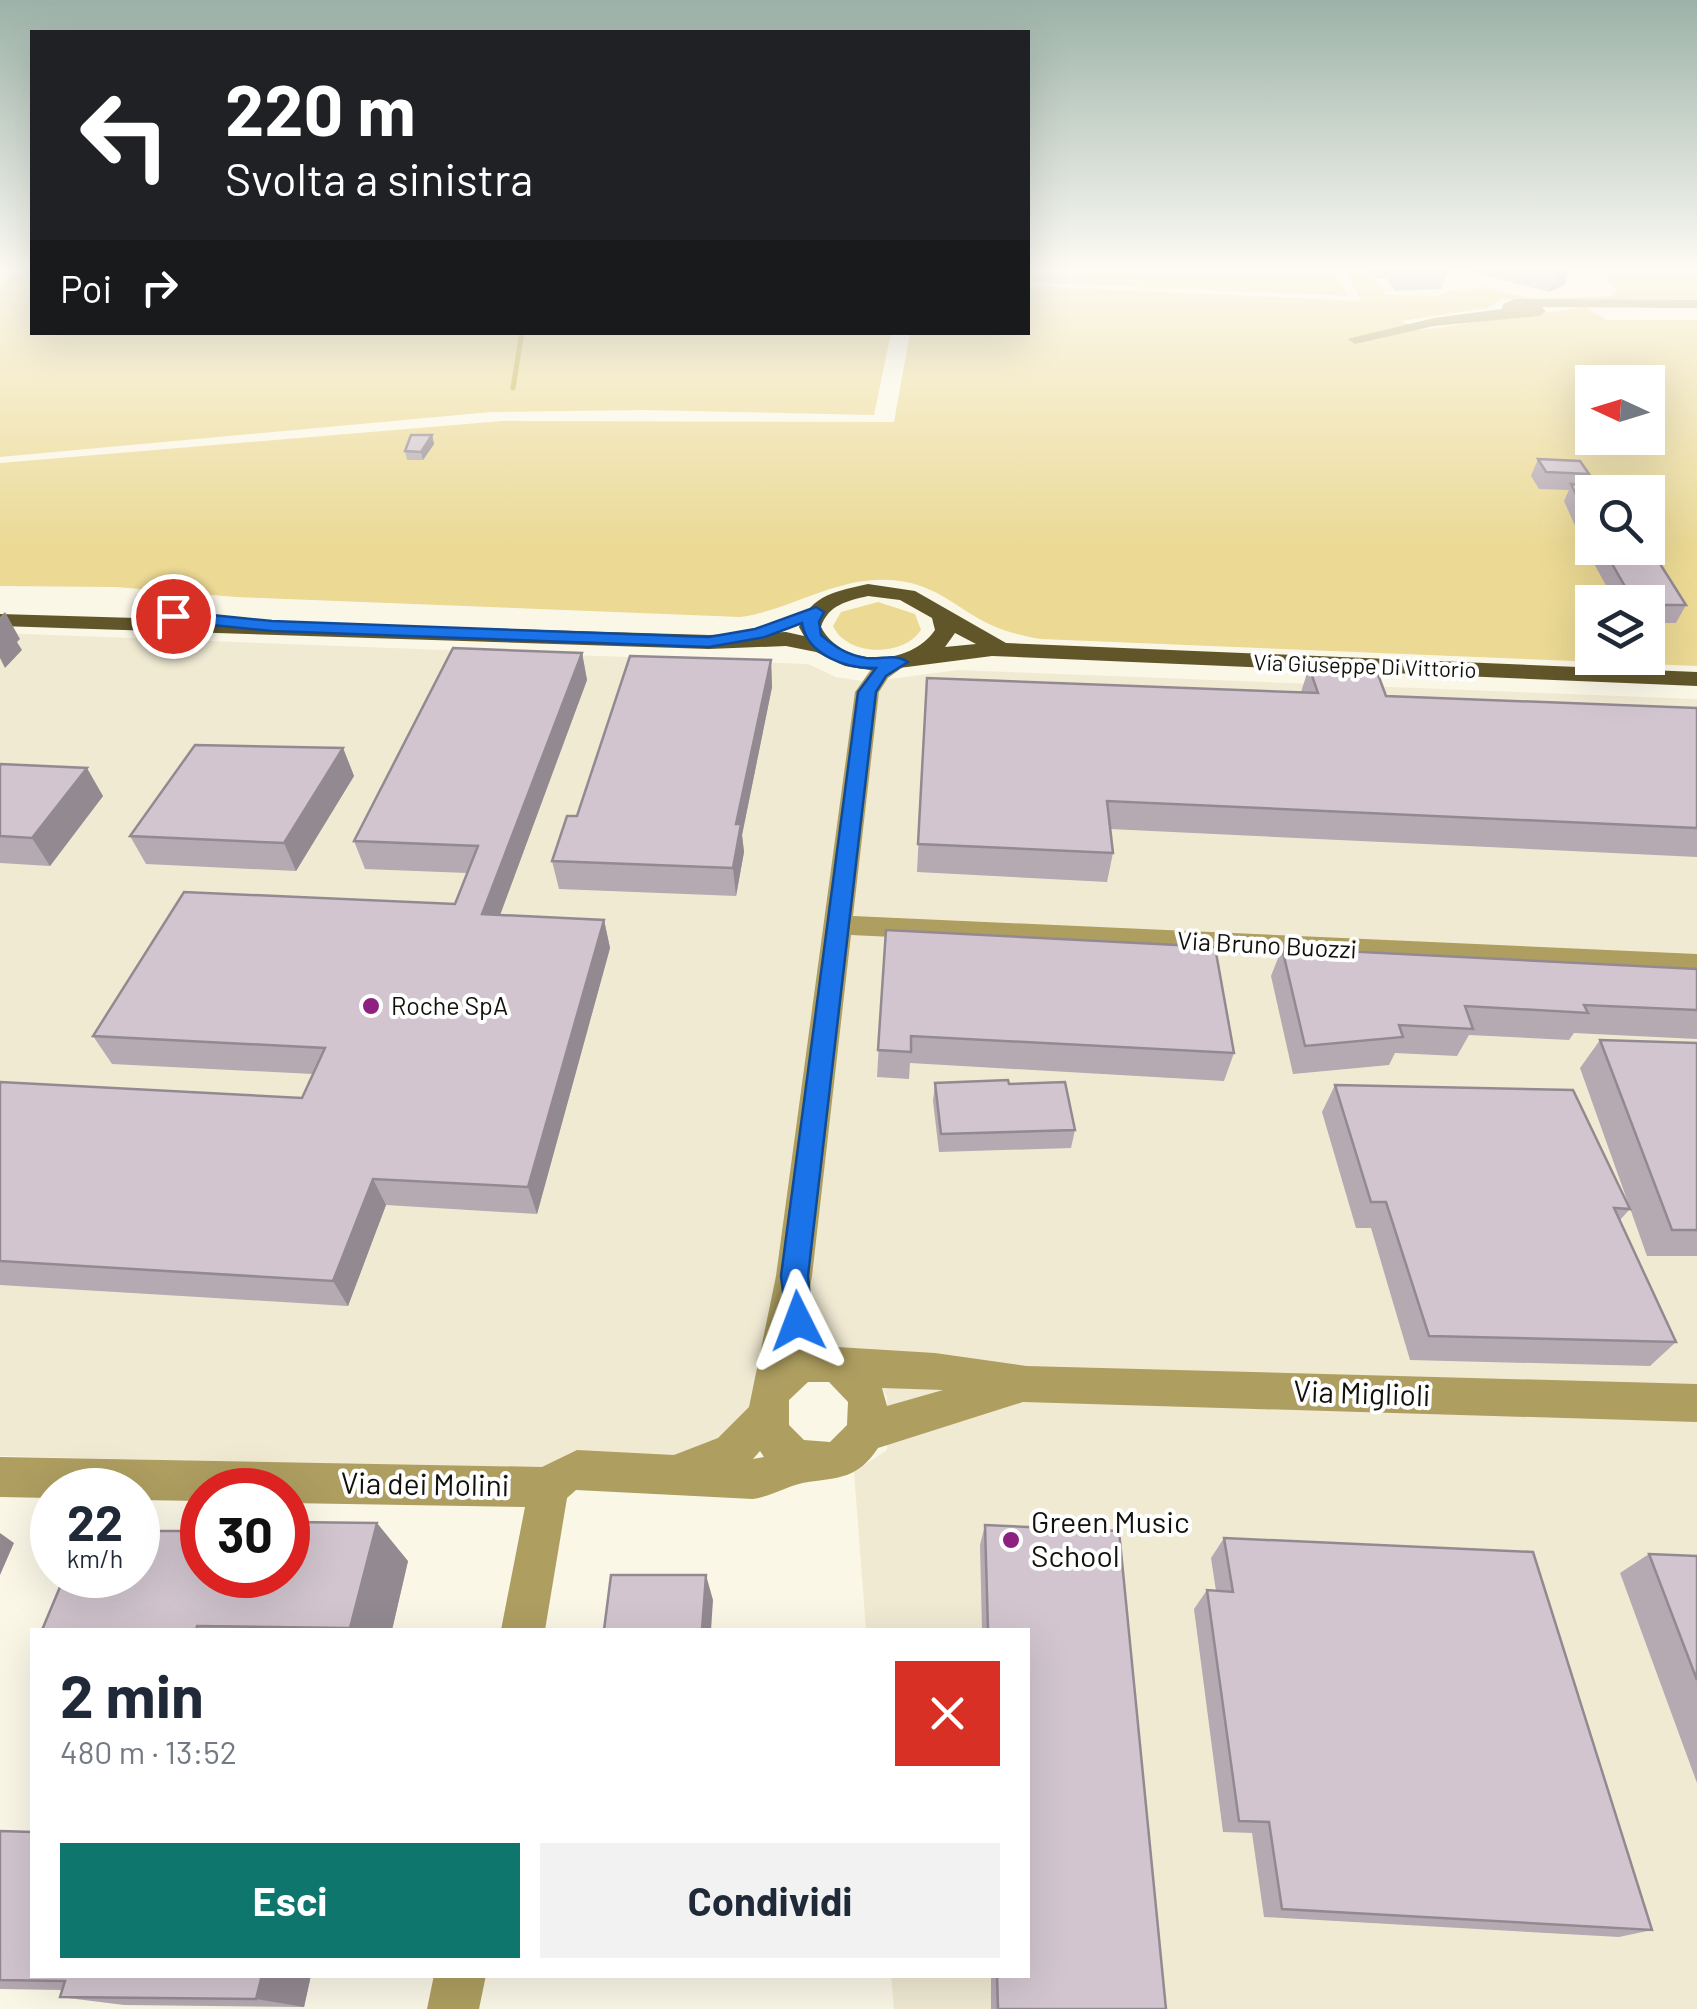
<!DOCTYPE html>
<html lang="it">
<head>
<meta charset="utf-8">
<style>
	:root { --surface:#fff; --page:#f2f2f3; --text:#1f2937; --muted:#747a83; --accent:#0f766e }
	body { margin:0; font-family:Barlow,sans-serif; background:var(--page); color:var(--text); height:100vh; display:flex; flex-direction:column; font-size:38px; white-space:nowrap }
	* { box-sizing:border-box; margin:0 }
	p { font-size:32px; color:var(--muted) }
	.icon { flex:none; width:55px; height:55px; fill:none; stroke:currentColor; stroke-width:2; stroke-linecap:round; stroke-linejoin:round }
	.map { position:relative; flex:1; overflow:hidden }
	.drawer { position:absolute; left:30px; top:1628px; width:1000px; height:350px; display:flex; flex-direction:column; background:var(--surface); border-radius:0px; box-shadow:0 10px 40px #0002 }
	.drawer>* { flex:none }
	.top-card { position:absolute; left:30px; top:30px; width:1000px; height:305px; border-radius:0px; box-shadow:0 10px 40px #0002; background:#202124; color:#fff; overflow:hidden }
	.needle { width:65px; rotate:274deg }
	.controls { position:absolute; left:1575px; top:365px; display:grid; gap:20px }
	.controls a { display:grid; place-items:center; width:90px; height:90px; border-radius:0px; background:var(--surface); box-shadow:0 10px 40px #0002; font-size:50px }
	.speed { position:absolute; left:30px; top:1468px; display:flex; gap:20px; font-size:50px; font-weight:700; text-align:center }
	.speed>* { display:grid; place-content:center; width:130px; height:130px; border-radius:50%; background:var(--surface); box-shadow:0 10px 40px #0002; line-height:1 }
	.speed small { font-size:25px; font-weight:400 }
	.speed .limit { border:15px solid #d22; background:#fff; color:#111 }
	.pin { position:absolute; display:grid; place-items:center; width:85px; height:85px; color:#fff; margin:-42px; border:5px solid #fff; border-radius:50%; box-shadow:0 2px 10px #0007 }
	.me { position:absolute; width:110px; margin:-55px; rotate:357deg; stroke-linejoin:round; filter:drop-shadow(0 0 8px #0008) }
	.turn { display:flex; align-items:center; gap:35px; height:210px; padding:0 30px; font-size:45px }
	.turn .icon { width:130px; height:130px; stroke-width:2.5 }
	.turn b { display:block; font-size:70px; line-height:85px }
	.then { display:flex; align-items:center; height:95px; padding:0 30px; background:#0003; gap:20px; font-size:38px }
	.round { display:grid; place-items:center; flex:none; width:105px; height:105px; border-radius:0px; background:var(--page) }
	.summary { display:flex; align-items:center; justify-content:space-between; height:170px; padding:0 30px }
	h1 { font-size:60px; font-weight:700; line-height:75px }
	.primary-button { display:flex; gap:20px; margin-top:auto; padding:20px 30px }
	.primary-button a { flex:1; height:115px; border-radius:0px; background:var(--accent); color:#fff; font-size:40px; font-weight:700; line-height:115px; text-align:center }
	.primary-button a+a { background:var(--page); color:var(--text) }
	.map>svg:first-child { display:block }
	.built { fill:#f0ead3 }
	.green { fill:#ebd994; fill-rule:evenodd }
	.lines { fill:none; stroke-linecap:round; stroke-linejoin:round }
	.stream { stroke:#cab048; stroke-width:5 }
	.minor { fill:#ae9e60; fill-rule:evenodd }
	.major { fill:#61562a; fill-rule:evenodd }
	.wall { fill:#b5a9b2 }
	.shaded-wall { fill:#938a91 }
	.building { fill:#d2c5cf; stroke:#938a91; stroke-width:2.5 }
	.route { fill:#1a73e8; stroke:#114b97; stroke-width:2.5 }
	.poi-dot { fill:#8e2082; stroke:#fff; stroke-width:4 }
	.labels { text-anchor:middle; stroke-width:8; stroke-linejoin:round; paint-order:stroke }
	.far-street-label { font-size:22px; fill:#12110b; stroke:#fff }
	.street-label { font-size:25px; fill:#12110b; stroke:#fff }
	.poi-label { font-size:25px; fill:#12110b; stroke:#fff; text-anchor:start }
	.near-street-label { font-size:30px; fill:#12110b; stroke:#fff }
	.near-poi-label { font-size:30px; fill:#12110b; stroke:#fff; text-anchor:start }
</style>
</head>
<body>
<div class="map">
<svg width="1697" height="2009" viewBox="0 0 1697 2009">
	<rect width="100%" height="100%" fill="#fbf7e7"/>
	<polygon class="built" points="0,633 808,664 836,677 868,682 958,670 1697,699 1697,2009 894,2009 891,1975 1028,1975 1028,1630 866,1630 854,1472 887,1450 887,1397 868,1362 832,1351 748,1439 676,1473 0,1456"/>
	<g class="green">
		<polygon points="16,267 32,267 32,332 891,333 874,415 643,410 491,412 0,457 0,286"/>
		<polygon points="1028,267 1331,267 1348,296 1028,282"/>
		<path d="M1343,267H1368L1386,295L1437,296L1450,290L1462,293L1479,286L1534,299L1611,296L1618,290L1602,278L1542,267H1697V306L1691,300L1534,301L1502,299L1488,308L1401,321L1421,330L1586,307L1606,320H1697V666L1041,639C1023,636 1006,632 989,624C960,610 939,588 906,582C844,570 797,609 740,617L236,597L116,587L0,586V463L503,421L894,422L910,333L1028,332V286L1362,301ZM1592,382H1648V438H1592ZM1592,492H1648V548H1592ZM1592,602H1648V658H1592Z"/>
		<path d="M878,602L915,614L921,630C904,657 847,657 833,626L841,612Z"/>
	</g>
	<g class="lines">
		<polyline class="stream" points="513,388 522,332"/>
		<g class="minor">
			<polygon points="1515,299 1697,300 1697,308 1542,307 1546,312 1539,316 1434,326 1355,344 1347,339 1434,318 1502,309 1503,304"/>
			<path d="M899,655L910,662L888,678L879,692L853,916L1697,954V976L851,935L812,1276L799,1350L821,1346L935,1353L1026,1366L1697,1384V1422L1023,1402L878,1448C857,1479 841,1477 808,1482C791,1484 773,1496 753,1499L576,1490L567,1498L545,1630H501L525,1507L288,1503V1490H202V1501L138,1500V1490H52V1498L0,1497V1457L542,1467L577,1450L674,1455L718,1438L749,1407L776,1276L855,692L872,668ZM808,1382H829L848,1402L847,1425L830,1442L804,1440L789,1425V1400ZM882,1388L943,1390L887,1406ZM760,1451L764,1457L753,1459Z"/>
			<polygon points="434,1975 486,1975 479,2009 427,2009"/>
		</g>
		<path class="major" d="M868,584L915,591L1006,643L1697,672V686L992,656L876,671L845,666L816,652L786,646L709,649L0,626V614L709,635L786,632L804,636L799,627C811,594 838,591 868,584ZM868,596L900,600L932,618L935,630C910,667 842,668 821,627C828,605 847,601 868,596ZM955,633L976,644L945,647Z"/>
	</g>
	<g class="wall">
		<polygon points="1373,267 1448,268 1441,289 1395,291 1386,278 1376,278 1371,271"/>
		<polygon points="1453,267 1571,267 1564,285 1549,292"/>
		<polygon points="432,435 434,444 423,460 407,460 405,451"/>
		<polygon points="1538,459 1589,474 1584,486 1592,492 1592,548 1631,548 1637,558 1686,605 1676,623 1648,623 1648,602 1615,602 1592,560 1594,555 1588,555 1564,501 1569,490 1539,489 1531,476"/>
		<polygon points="582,653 587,680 500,915 604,920 610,948 537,1214 386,1205 348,1306 0,1285 0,1082 302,1098 313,1074 112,1064 93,1036 455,904 467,873 365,869 354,841"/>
		<polygon points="771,660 772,687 742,835 744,852 736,896 559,889 552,861 577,816"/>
		<polygon points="1309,667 1386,696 1697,708 1697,857 1110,829 1113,853 1107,882 917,872 927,678 1301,692"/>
		<polygon points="343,748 354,776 296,871 146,864 130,836"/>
		<polygon points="0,764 103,796 50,866 0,863"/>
		<polygon points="886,930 1234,1053 1224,1081 910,1063 909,1079 877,1077"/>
		<polygon points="1282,948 1697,969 1697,1039 1574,1033 1569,1040 1469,1035 1457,1056 1395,1053 1389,1065 1293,1074 1271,976"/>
		<polygon points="1600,1040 1697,1043 1697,1256 1647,1256 1580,1068"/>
		<polygon points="935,1083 1009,1084 1075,1130 1071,1148 939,1152 933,1101"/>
		<polygon points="1335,1085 1630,1209 1620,1220 1676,1342 1650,1366 1410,1360 1371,1228 1356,1228 1322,1112"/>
		<polygon points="985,1525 1119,1531 1166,2009 991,2009 991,1975 1028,1975 1028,1630 982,1630 980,1545"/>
		<polygon points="1224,1538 1652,1930 1619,1937 1264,1917 1252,1833 1223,1832 1194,1609 1207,1590 1216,1591 1211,1558"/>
		<polygon points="1649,1554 1697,1556 1697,1783 1620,1573"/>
		<polygon points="408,1561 392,1630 42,1630"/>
		<polygon points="0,1831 311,1975 304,2007 124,2005 60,1997 62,1990 0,1989"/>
	</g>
	<g class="shaded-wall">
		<polygon points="1564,267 1571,267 1564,285 1549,292 1557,270"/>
		<polygon points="432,435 434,444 423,460 421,452"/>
		<polygon points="5,612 20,639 17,642 22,650 5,668 0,658 0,617"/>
		<polygon points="582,653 587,680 490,942 482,914"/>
		<polygon points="771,660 772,687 742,835 744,852 736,896 733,868 736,824"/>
		<polygon points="343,748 354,776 296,871 284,843"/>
		<polygon points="87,768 103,796 50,866 32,838"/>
		<polygon points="604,920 610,948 537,1214 528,1187"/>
		<polygon points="373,1179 386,1205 348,1306 333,1281"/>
		<polygon points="377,1523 408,1561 392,1630 352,1630 350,1628"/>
		<polygon points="0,1533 14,1543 0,1575"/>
		<polygon points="706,1575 713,1600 711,1630 702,1630"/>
		<polygon points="262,1975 311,1975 304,2007 256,1999"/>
	</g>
	<g class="building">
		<polygon points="1399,267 1448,267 1448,268 1401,270"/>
		<polygon points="1544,267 1564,267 1557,270"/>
		<polygon points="411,435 432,435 421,452 405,451"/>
		<polygon points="1538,459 1580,461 1589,474 1546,472"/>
		<polygon points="1571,484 1619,490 1620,492 1592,492 1592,528"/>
		<polygon points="1603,548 1631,548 1637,558 1657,559 1686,605 1648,605 1648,602 1634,602"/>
		<polygon points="453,648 582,653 482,914 604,920 528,1187 373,1179 333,1281 0,1261 0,1082 302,1098 325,1048 93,1036 184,892 455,904 478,846 354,841"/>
		<polygon points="630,656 771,660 736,824 741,824 733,868 552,861 567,816 577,816"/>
		<polygon points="1309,667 1376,669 1386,696 1697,708 1697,828 1107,801 1113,853 918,844 927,678 1318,693"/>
		<polygon points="195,745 343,748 284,843 130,836"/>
		<polygon points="0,764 87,768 32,838 0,836"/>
		<polygon points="886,930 1215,947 1234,1053 911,1036 911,1052 878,1050"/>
		<polygon points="1282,948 1697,969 1697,1010 1584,1005 1588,1013 1465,1006 1473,1029 1399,1025 1403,1037 1305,1046"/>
		<polygon points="1600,1040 1697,1043 1697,1230 1672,1230"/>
		<polygon points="1008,1080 1009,1084 1065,1082 1075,1130 941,1134 935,1083"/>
		<polygon points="1335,1085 1573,1090 1630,1209 1614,1208 1676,1342 1429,1336 1386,1202 1371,1202"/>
		<polygon points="288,1522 377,1523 350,1628 197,1626 196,1630 42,1630 65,1575 138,1575 138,1531 202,1531 202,1575 288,1575"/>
		<polygon points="985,1525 1119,1531 1166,2009 998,2009 997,1975 1028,1975 1028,1630 988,1630"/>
		<polygon points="1224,1538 1533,1552 1652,1930 1282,1909 1269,1822 1239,1821 1207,1590 1233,1592"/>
		<polygon points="1649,1554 1697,1556 1697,1680"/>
		<polygon points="611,1575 706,1575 702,1630 604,1630"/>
		<polygon points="0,1831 32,1832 32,1975 262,1975 256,1999 60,1997 65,1981 0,1980"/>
	</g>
	<linearGradient id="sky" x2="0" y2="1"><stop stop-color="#9cb2a8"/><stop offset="0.49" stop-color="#fdfbf4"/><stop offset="1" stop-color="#fdfbf4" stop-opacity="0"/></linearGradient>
	<rect width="1697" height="548" fill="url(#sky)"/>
	<path class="route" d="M816,607L824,612L819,622L821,635C835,647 847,655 866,658C881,660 895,653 908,662L886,676L876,692L808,1276L812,1321L808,1330L798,1334L788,1330L781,1276L858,692L876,668C846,669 807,655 802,623L765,637L709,647L272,631L173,621L165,616L173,611L272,621L709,637L755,629Z"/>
	<g class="poi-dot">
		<circle cx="371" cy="1006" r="10"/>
		<circle cx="1011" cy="1540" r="10"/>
	</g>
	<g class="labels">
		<g class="far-street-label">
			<text transform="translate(1365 666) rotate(2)" y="8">Via Giuseppe Di Vittorio</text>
		</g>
		<g class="street-label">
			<text transform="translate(1267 945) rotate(3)" y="9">Via Bruno Buozzi</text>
		</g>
		<g class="poi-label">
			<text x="391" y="1015">Roche SpA</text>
		</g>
		<g class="near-street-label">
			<text transform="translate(1362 1394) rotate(2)" y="10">Via Miglioli</text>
			<text transform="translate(425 1485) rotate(1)" y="10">Via dei Molini</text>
		</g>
		<g class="near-poi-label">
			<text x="1031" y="1533">Green Music<tspan x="1031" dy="34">School</tspan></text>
		</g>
	</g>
</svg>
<div class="controls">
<a><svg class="needle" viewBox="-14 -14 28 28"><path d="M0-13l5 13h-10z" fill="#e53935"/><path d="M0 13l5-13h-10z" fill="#747a83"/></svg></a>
<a><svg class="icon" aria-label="search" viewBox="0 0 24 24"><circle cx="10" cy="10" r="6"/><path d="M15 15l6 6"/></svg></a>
<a><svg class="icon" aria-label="layers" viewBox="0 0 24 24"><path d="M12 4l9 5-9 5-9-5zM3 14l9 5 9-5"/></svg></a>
</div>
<div class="speed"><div>22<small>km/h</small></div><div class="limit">30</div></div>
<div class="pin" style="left:173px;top:616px;background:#d93025"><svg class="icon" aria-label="arrive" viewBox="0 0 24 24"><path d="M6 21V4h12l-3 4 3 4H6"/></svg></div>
<svg class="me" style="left:798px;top:1321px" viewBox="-20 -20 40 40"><path d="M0-17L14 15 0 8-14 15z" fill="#1a73e8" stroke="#fff" stroke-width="4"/></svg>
<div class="top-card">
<div class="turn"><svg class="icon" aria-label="left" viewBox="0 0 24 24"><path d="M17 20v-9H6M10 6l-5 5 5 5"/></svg><div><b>220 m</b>Svolta a sinistra</div></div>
<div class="then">Poi<svg class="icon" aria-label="right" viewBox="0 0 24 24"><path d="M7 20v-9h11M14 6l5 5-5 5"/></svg></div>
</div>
<section class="drawer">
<div class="summary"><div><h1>2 min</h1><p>480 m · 13:52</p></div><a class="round" style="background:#d93025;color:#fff"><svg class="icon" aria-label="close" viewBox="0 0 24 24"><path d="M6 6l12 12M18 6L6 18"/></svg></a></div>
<div class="primary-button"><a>Esci</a><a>Condividi</a></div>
</section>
</div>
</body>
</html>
